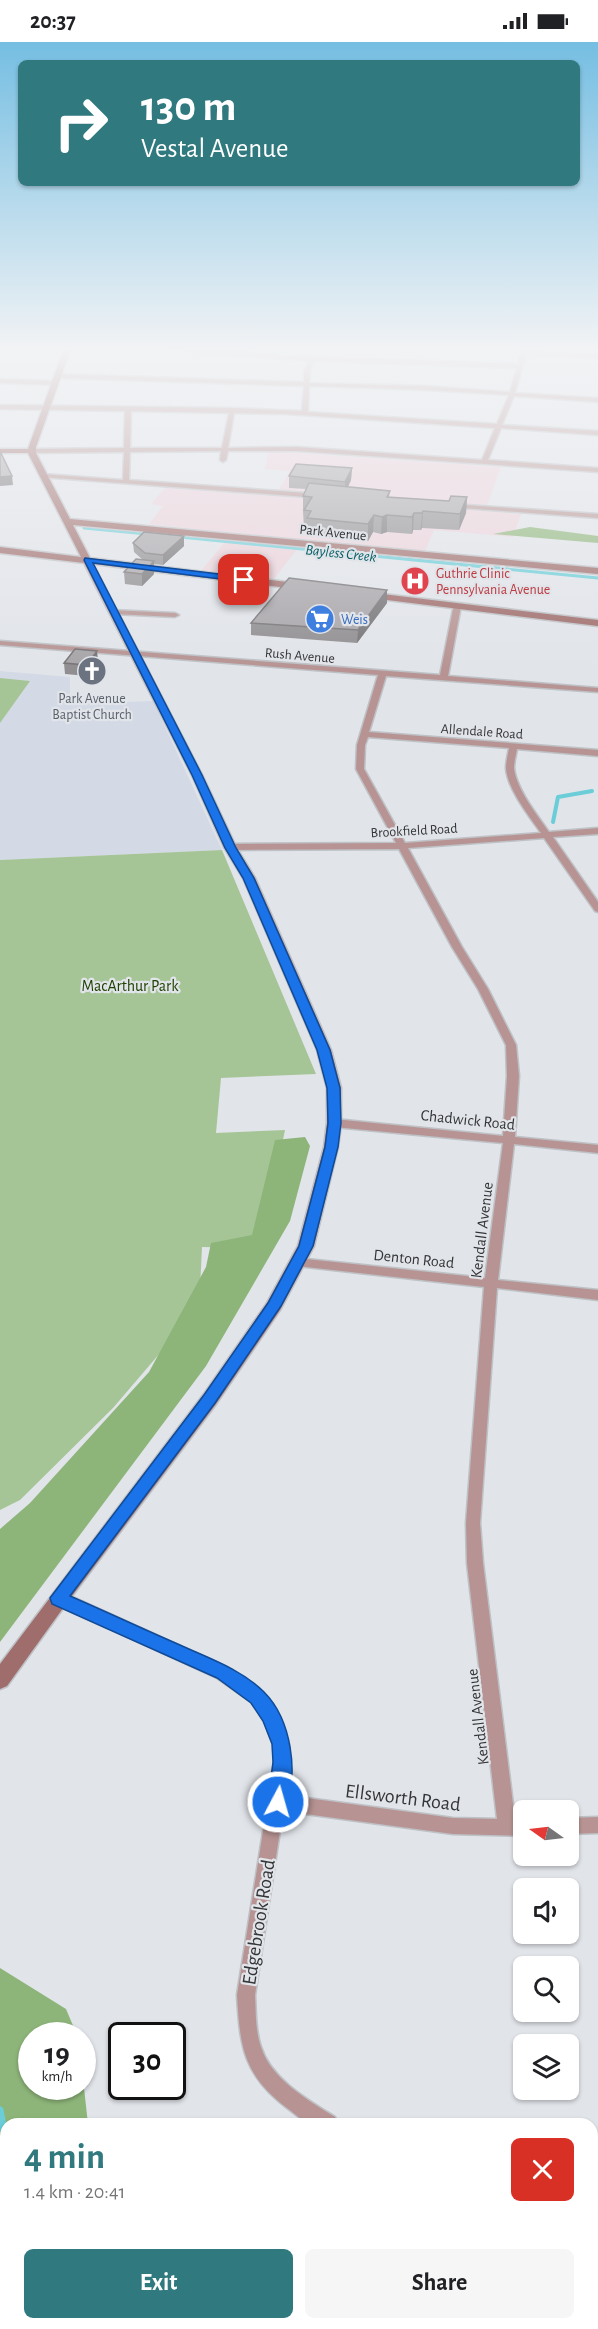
<!DOCTYPE html>
<html lang="en">
<head>
<meta charset="utf-8">
<style>
	:root { --surface:#fff; --page:#f6f6f6; --text:#202124; --muted:#757577; --accent:#30797f }
	body { margin:0; font-family:"Alegreya Sans",sans-serif; background:var(--page); color:var(--text); height:100vh; display:flex; flex-direction:column; font-size:22px; white-space:nowrap }
	* { box-sizing:border-box; margin:0 }
	p { font-size:20px; color:var(--muted) }
	.icon { flex:none; width:33px; height:33px; fill:none; stroke:currentColor; stroke-width:2; stroke-linecap:round; stroke-linejoin:round }
	.map { position:relative; flex:1; overflow:hidden }
	.side { position:absolute; left:0px; top:2076px; width:598px; height:212px; display:flex; flex-direction:column; background:var(--surface); border-radius:18px 18px 0 0; box-shadow:0 2px 4px #0004 }
	.side>* { flex:none }
	.guide { position:absolute; left:18px; top:18px; width:562px; height:126px; border-radius:9px; box-shadow:0 2px 4px #0004; background:#30797f; color:#fff; overflow:hidden }
	.needle { width:39px; rotate:284deg }
	.fabs { position:absolute; left:513px; top:1758px; display:grid; gap:12px }
	.fabs a { display:grid; place-items:center; width:66px; height:66px; border-radius:9px; background:var(--surface); box-shadow:0 2px 4px #0004; font-size:30px }
	.speed { position:absolute; left:18px; top:1980px; display:flex; gap:12px; font-size:30px; font-weight:700; text-align:center }
	.speed>* { display:grid; place-content:center; width:78px; height:78px; border-radius:50%; background:var(--surface); box-shadow:0 2px 4px #0004; line-height:1 }
	.speed small { font-size:15px; font-weight:400 }
	.speed .limit { border:3px solid #111; border-radius:9px; background:#fff; color:#111 }
	.pin { position:absolute; display:grid; place-items:center; width:51px; height:51px; color:#fff; margin:-26px; border-radius:12px; box-shadow:0 3px 9px #0006 }
	.me { position:absolute; width:66px; margin:-33px; rotate:6deg; stroke-linejoin:round; filter:drop-shadow(0 0 4px #0008) }
	.turn { display:flex; align-items:center; gap:21px; height:126px; padding:0 24px; font-size:27px }
	.turn .icon { width:78px; height:78px; stroke-width:2.5 }
	.turn b { display:block; font-size:42px; line-height:51px }
	.round { display:grid; place-items:center; flex:none; width:63px; height:63px; border-radius:9px; background:var(--page) }
	.head { display:flex; align-items:center; justify-content:space-between; height:102px; padding:0 24px }
	h1 { font-size:36px; font-weight:700; line-height:45px; color:var(--accent) }
	.cta { display:flex; gap:12px; margin-top:auto; padding:12px 24px }
	.cta a { flex:1; height:69px; border-radius:9px; background:var(--accent); color:#fff; font-size:24px; font-weight:700; line-height:69px; text-align:center }
	.cta a+a { background:var(--page); color:var(--text) }
	.status { display:flex; justify-content:space-between; align-items:center; height:42px; padding:0 30px; background:var(--surface); direction:ltr }
	.status svg { height:16px; fill:currentColor }
	.map>svg:first-child { display:block }
	.built { fill:#d3dae5 }
	.medical { fill:#ecd3db }
	.green { fill:#a6c596 }
	.forest { fill:#8db579 }
	.lines { fill:none; stroke-linecap:round; stroke-linejoin:round }
	.stream-far2 { stroke:#6acdd8; stroke-width:3 }
	.stream-far1 { stroke:#6acdd8; stroke-width:4 }
	.stream { stroke:#6acdd8; stroke-width:7 }
	.street-casing { stroke:#bec1c5; stroke-width:3 }
	.secondary-casing { stroke:#bec1c5; stroke-width:3 }
	.street { fill:#b79493; fill-rule:evenodd }
	.secondary { fill:#9f6d6b; fill-rule:evenodd }
	.wall { fill:#908e91 }
	.shaded-wall { fill:#767476 }
	.building { fill:#a8a5a9; stroke:#767476; stroke-width:1.5 }
	.route { fill:#1a73e8; stroke:#114b97; stroke-width:1.5 }
	.labels { text-anchor:middle; stroke-width:4.5; stroke-linejoin:round; paint-order:stroke }
	.far-street-label { font-size:14px; fill:#343537; stroke:#e1e4e9 }
	.far-health-label { font-size:14px; fill:#be3a42; stroke:#e1e4e9; text-anchor:start }
	.far-shop-label { font-size:14px; fill:#366cbe; stroke:#e1e4e9; text-anchor:start }
	.far-worship-label { font-size:14px; fill:#5b616d; stroke:#e1e4e9 }
	.far-water-label { font-size:15px; font-style:italic; fill:#055e66; stroke:#e1e4e9 }
	.park-label { font-size:16px; fill:#1e4200; stroke:#e1e4e9 }
	.street-label { font-size:16px; fill:#343537; stroke:#e1e4e9 }
	.near-street-label { font-size:20px; fill:#343537; stroke:#e1e4e9 }
</style>
</head>
<body>
<div class="status"><b>20:37</b><svg viewBox="0 0 49 12"><path d="M0 12V9h3v3zM5 12V6h3v6zM10 12V3h3v9zM15 12V0h3v12zM26 1h20v11H26zM47 4h2v5h-2z"/></svg></div>
<div class="map">
<svg width="598" height="2287" viewBox="0 0 598 2287">
	<rect width="100%" height="100%" fill="#e1e4e9"/>
	<polygon class="built" points="0,629 70,635 70,662 153,659 222,808 0,818"/>
	<polygon class="medical" points="269,409 501,425 485,469 521,472 513,495 434,488 425,509 305,497 274,537 201,529 232,491 149,482 163,464 151,462 165,446 275,454 290,429 265,427"/>
	<g class="green">
		<polygon points="0,636 30,639 0,681"/>
		<polygon points="222,808 316,1032 221,1036 216,1091 285,1088 264,1190 252,1206 202,1205 200,1247 166,1304 113,1366 20,1458 0,1468 0,818"/>
	</g>
	<g class="forest">
		<polygon points="530,485 598,494 598,501 493,492"/>
		<polygon points="305,1095 310,1104 290,1179 206,1324 0,1600 0,1487 30,1461 149,1330 206,1225 211,1201 252,1193 275,1098"/>
		<polygon points="0,1926 66,1967 77,1993 32,1994 32,2044 82,2044 83,2037 88,2082 6,2082 6,2186 0,2174"/>
		<polygon points="64,2282 217,2282 230,2287 67,2287"/>
	</g>
	<g class="lines">
		<g class="stream-far2">
			<polyline points="84,486 147,492"/>
			<polyline points="180,495 598,536"/>
		</g>
		<polyline class="stream-far1" points="553,780 558,755 592,749"/>
		<g class="stream">
			<polyline points="0,2068 6,2100"/>
			<polyline points="189,2282 194,2287"/>
		</g>
		<g class="street-casing">
			<g id="street">
				<path d="M140,306H181L273,311L281,314L518,322L522,306H528L527,309L598,312V316L526,313L515,351L598,356V360L514,354L502,383L598,389V393L501,386L488,418L598,426V430L297,409H228L226,418L223,420L220,418L221,409L130,410L129,438L320,452L323,454L320,456L41,435L40,434L43,432L123,438L124,410L32,411L29,409L32,407L124,406L125,369L0,367V363L232,366L302,369L304,344L57,336L54,334L57,332L304,340V330L309,319ZM314,319L517,326L510,350L426,344L309,341L310,330ZM309,344L426,348L509,353L497,382L308,370ZM131,369L229,371L222,406H130ZM234,371L285,372L495,386L482,418L297,405L228,406Z"/>
				<polygon points="0,337 55,339 58,341 55,343 0,341"/>
				<polygon points="451,462 598,472 598,476 449,465 448,464"/>
				<path d="M454,562L461,564L448,634L598,646V650L386,634L369,690L598,708V714L517,707C516,713 514,720 514,726C516,747 538,774 549,790L598,786V792L553,795L598,860V870L595,869L544,796L408,806L462,905L488,947L516,1003L519,1034L515,1095L598,1103V1111L514,1102L498,1238L598,1248V1258L497,1246L480,1481L483,1521L515,1778H524V1794L453,1792L283,1769L255,1953C256,1970 255,1988 261,2005C271,2037 308,2058 335,2075L338,2082C330,2082 318,2084 310,2082C302,2079 294,2071 287,2066C243,2033 240,2004 237,1953L274,1720L273,1702L264,1679L251,1660L217,1636L54,1561L51,1556L54,1551L59,1550L64,1551L229,1626L263,1650L277,1670L289,1702L290,1720L285,1753L453,1776L497,1777L467,1521L466,1481L484,1245L297,1224L291,1220L297,1216L485,1236L503,1101L334,1085L328,1081L334,1077L503,1094L507,1034L506,1003L478,947L452,905L399,807L230,808L225,805L230,802L396,801L356,727L357,703L378,633L0,603V599L440,633ZM368,695L509,706C508,712 506,720 506,726C507,746 529,774 541,791L405,801L364,727L365,703Z"/>
				<polygon points="111,568 175,571 179,573 175,575 114,572 111,572"/>
				<polygon points="598,1775 598,1791 568,1792 568,1776"/>
				<polygon points="592,2132 598,2133 598,2153 592,2152"/>
			</g>
		</g>
		<g class="secondary-casing">
			<g id="secondary">
				<polygon points="64,306 71,306 36,405 36,411 70,477 598,526 598,532 73,483 90,516 304,542 309,545 304,548 93,522 202,733 236,805 255,836 331,1008 341,1046 341,1081 338,1105 314,1204 280,1268 216,1362 66,1562 7,1644 0,1647 0,1622 204,1352 267,1261 298,1204 324,1105 327,1081 327,1046 317,1008 243,836 224,805 192,733 84,521 0,511 0,505 81,515 28,411 0,411 0,407 28,407"/>
				<polygon points="366,550 598,578 598,584 363,555 363,551"/>
			</g>
		</g>
		<use href="#street" class="street"/>
		<use href="#secondary" class="secondary"/>
	</g>
	<g class="wall">
		<polygon points="352,426 351,438 348,445 390,449 389,455 449,459 467,455 466,471 459,488 422,486 421,488 413,488 412,492 387,490 381,492 373,490 368,499 307,493 307,485 304,485 303,470 303,454 306,447 289,446 289,434"/>
		<polygon points="133,501 184,504 163,523 154,522 154,532 142,544 125,542 124,530 143,518 134,510"/>
		<polygon points="387,548 387,561 357,601 251,593 251,581"/>
		<polygon points="98,619 88,634 65,632 64,621"/>
	</g>
	<g class="shaded-wall">
		<polygon points="352,426 351,438 345,451 345,440"/>
		<polygon points="12,434 13,443 0,444 0,435"/>
		<polygon points="467,455 466,471 459,488 460,472"/>
		<polygon points="423,469 422,486 421,488 422,471"/>
		<polygon points="414,471 413,488 412,492 412,475"/>
		<polygon points="374,473 373,490 368,499 368,482"/>
		<polygon points="387,473 387,490 381,492 382,475"/>
		<polygon points="184,494 184,504 163,523 163,513"/>
		<polygon points="154,519 154,532 142,544 142,532"/>
		<polygon points="387,548 387,561 357,601 358,588"/>
		<polygon points="97,609 98,619 88,634 87,623"/>
	</g>
	<g class="building">
		<polygon points="0,409 12,434 0,435"/>
		<polygon points="296,422 352,426 345,440 289,434"/>
		<polygon points="309,441 390,449 387,455 449,459 451,454 467,455 460,472 423,469 422,471 414,471 412,475 387,473 382,475 374,473 368,482 307,476 311,469 304,468 312,455 303,454"/>
		<polygon points="144,490 184,494 163,513 145,511 133,501"/>
		<polygon points="136,517 154,519 142,532 124,530"/>
		<polygon points="289,536 387,548 358,588 251,581"/>
		<polygon points="75,607 97,609 87,623 64,621"/>
	</g>
	<linearGradient id="sky" x2="0" y2="1"><stop stop-color="#75bee2"/><stop offset="0.49" stop-color="#f2f3f5"/><stop offset="1" stop-color="#f2f3f5" stop-opacity="0"/></linearGradient>
	<rect width="598" height="627" fill="url(#sky)"/>
	<path class="route" d="M85,516L244,535L248,538L244,540L93,521L202,733L236,806L254,836L330,1008L340,1046L341,1081L338,1105L313,1204L281,1264L215,1361L70,1554C107,1570 143,1587 180,1603C208,1616 241,1627 264,1650C291,1677 300,1732 284,1767L278,1769L271,1767L268,1760L273,1720L272,1702L263,1679L251,1661L217,1636L52,1562L50,1556L204,1353L268,1261L299,1204L325,1105L328,1081L327,1046L317,1008L243,836L225,806L192,733L84,518Z"/>
	<defs>
		<g id="hospital-disc" transform="scale(1.5)"><circle r="9.5" fill="#e0444e" stroke="#e1e4e9"/><path d="M-5-5h3v3.5h4V-5h3V5h-3V1.5h-4V5h-3Z" fill="#fff"/></g>
		<g id="supermarket-disc" transform="scale(1.5)"><circle r="9.5" fill="#3f7fe0" stroke="#e1e4e9"/><path d="M-6-5.5h2.5l.6 2H6L4.5 2H-2.5L-4.4-4H-6ZM-1.5 3.2a1.3 1.3 0 1 0 .1 0ZM3 3.2a1.3 1.3 0 1 0 .1 0Z" fill="#fff"/></g>
		<g id="church-disc" transform="scale(1.5)"><circle r="9.5" fill="#6b7280" stroke="#e1e4e9"/><path d="M-1.2-6h2.4v3.5h3.3v2.4h-3.3V6h-2.4V-.1h-3.3v-2.4h3.3Z" fill="#fff"/></g>
	</defs>
	<g fill-rule="evenodd">
		<use href="#hospital-disc" x="415" y="539"/>
		<use href="#supermarket-disc" x="320" y="577"/>
		<use href="#church-disc" x="92" y="629"/>
	</g>
	<g class="labels">
		<g class="far-street-label">
			<text transform="translate(333 490) rotate(6)" y="5">Park Avenue</text>
			<text transform="translate(300 613) rotate(5)" y="5">Rush Avenue</text>
			<text transform="translate(482 689) rotate(4)" y="5">Allendale Road</text>
			<text transform="translate(414 788) rotate(-3)" y="5">Brookfield Road</text>
		</g>
		<g class="far-health-label">
			<text x="436" y="536">Guthrie Clinic<tspan x="436" dy="16">Pennsylvania Avenue</tspan></text>
		</g>
		<g class="far-shop-label">
			<text x="341" y="582">Weis</text>
		</g>
		<g class="far-worship-label">
			<text x="92" y="661">Park Avenue<tspan x="92" dy="16">Baptist Church</tspan></text>
		</g>
		<g class="far-water-label">
			<text transform="translate(341 511) rotate(6)" y="5">Bayless Creek</text>
		</g>
		<g class="park-label">
			<text x="130" y="949">MacArthur Park</text>
		</g>
		<g class="street-label">
			<text transform="translate(468 1077) rotate(6)" y="6">Chadwick Road</text>
			<text transform="translate(481 1188) rotate(-83)" y="6">Kendall Avenue</text>
			<text transform="translate(414 1216) rotate(6)" y="6">Denton Road</text>
			<text transform="translate(477 1675) rotate(-97)" y="6">Kendall Avenue</text>
		</g>
		<g class="near-street-label">
			<text transform="translate(403 1755) rotate(7)" y="7">Ellsworth Road</text>
			<text transform="translate(258 1880) rotate(-81)" y="7">Edgebrook Road</text>
		</g>
	</g>
</svg>
<div class="fabs">
<a><svg class="needle" viewBox="-14 -14 28 28"><path d="M0-13l5 13h-10z" fill="#e53935"/><path d="M0 13l5-13h-10z" fill="#757577"/></svg></a>
<a><svg class="icon" aria-label="sound" viewBox="0 0 24 24"><path d="M4 9h4l5-4v14l-5-4H4zM17 9q2 3 0 6"/></svg></a>
<a><svg class="icon" aria-label="search" viewBox="0 0 24 24"><circle cx="10" cy="10" r="6"/><path d="M15 15l6 6"/></svg></a>
<a><svg class="icon" aria-label="layers" viewBox="0 0 24 24"><path d="M12 4l9 5-9 5-9-5zM3 14l9 5 9-5"/></svg></a>
</div>
<div class="speed"><div>19<small>km/h</small></div><div class="limit">30</div></div>
<div class="pin" style="left:244px;top:538px;background:#d93025"><svg class="icon" aria-label="arrive" viewBox="0 0 24 24"><path d="M6 21V4h12l-3 4 3 4H6"/></svg></div>
<svg class="me" style="left:278px;top:1760px" viewBox="-20 -20 40 40"><circle r="17" fill="#1a73e8" stroke="#fff" stroke-width="3"/><path d="M0-11L8 9 0 5-8 9z" fill="#fff"/></svg>
<div class="guide">
<div class="turn"><svg class="icon" aria-label="right" viewBox="0 0 24 24"><path d="M7 20v-9h11M14 6l5 5-5 5"/></svg><div><b>130 m</b>Vestal Avenue</div></div>
</div>
<section class="side">
<div class="head"><div><h1>4 min</h1><p>1.4 km · 20:41</p></div><a class="round" style="background:#d93025;color:#fff"><svg class="icon" aria-label="close" viewBox="0 0 24 24"><path d="M6 6l12 12M18 6L6 18"/></svg></a></div>
<div class="cta"><a>Exit</a><a>Share</a></div>
</section>
</div>
</body>
</html>
